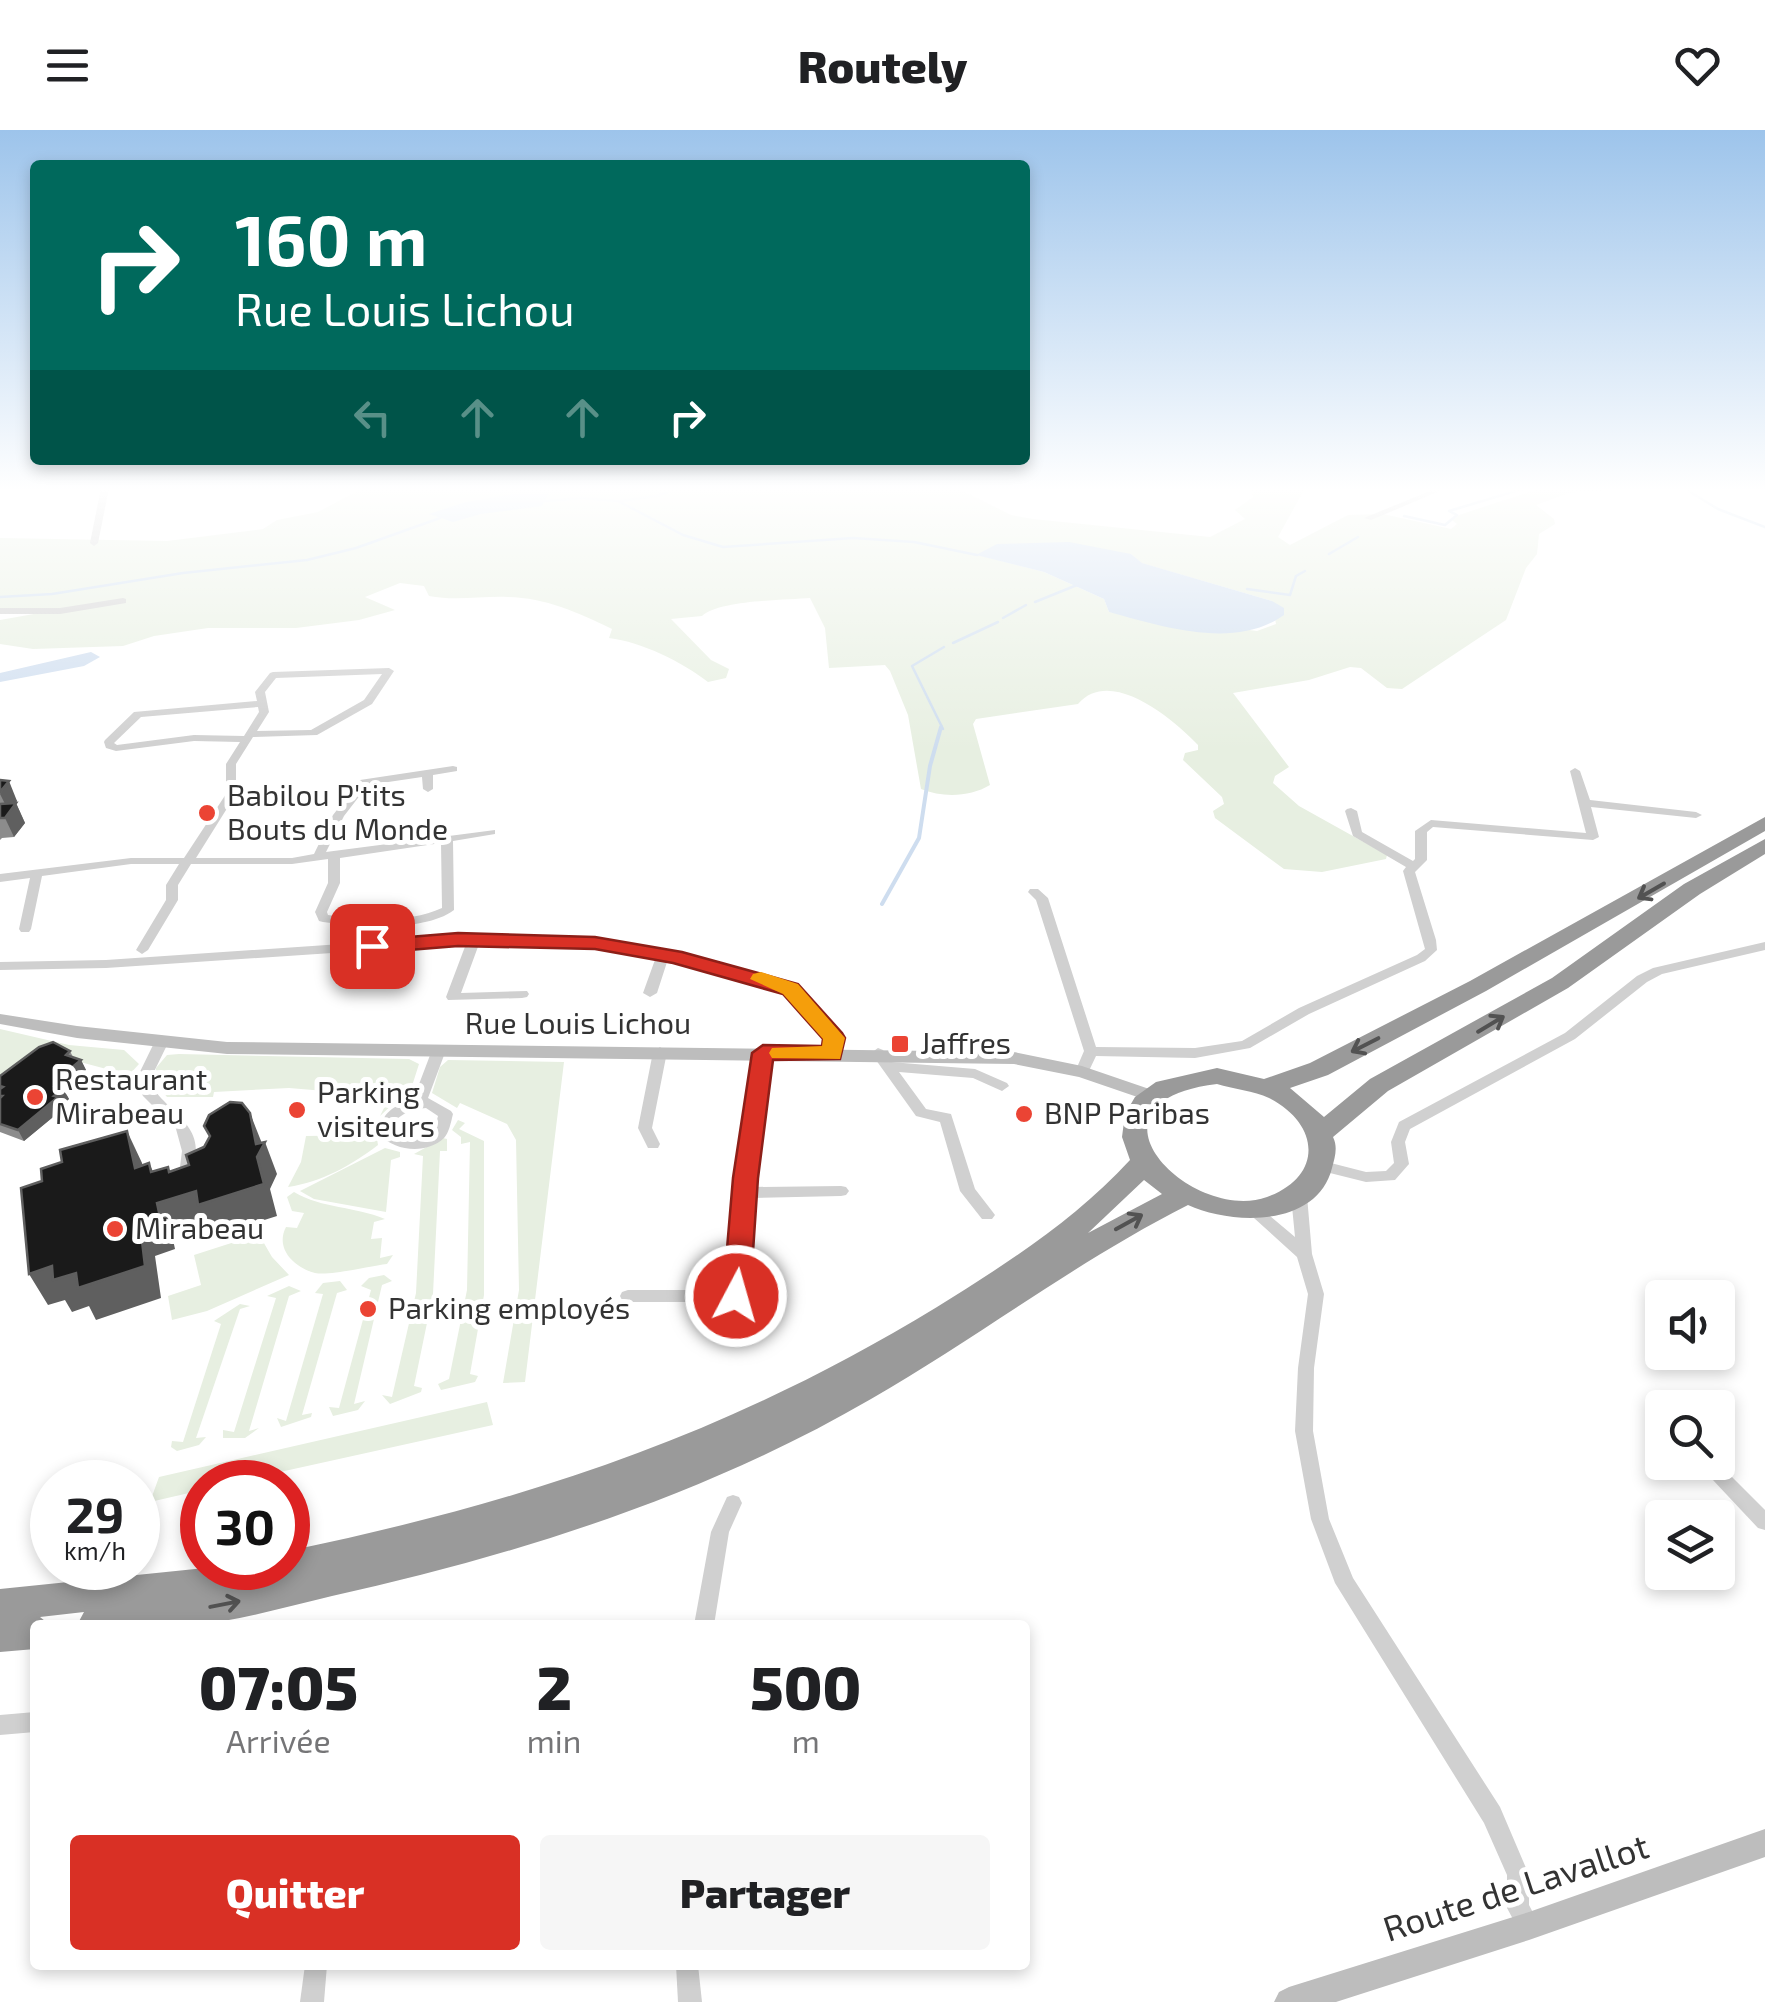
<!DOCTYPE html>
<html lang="fr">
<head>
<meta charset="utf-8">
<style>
	:root { --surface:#fff; --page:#f6f6f6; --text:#202124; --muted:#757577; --accent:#d93025 }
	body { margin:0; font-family:"Exo 2",sans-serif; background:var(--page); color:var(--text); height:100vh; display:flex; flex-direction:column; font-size:38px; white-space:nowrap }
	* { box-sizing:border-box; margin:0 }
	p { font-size:32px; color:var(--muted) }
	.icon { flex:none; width:55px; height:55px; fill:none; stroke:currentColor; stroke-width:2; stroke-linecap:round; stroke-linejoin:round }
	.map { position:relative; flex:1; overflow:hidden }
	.sheet { position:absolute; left:30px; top:1490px; width:1000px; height:350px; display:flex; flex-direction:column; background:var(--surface); border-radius:10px; box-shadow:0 5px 15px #0003 }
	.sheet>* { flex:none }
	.guide { position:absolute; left:30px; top:30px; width:1000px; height:305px; border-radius:10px; box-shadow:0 5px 15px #0003; background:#00695c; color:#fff; overflow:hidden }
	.controls { position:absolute; left:1645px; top:1150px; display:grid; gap:20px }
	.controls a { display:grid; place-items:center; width:90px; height:90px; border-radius:10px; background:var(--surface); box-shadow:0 5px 15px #0003; font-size:50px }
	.speed { position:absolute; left:30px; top:1330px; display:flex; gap:20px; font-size:50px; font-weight:700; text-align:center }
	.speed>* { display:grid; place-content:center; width:130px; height:130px; border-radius:50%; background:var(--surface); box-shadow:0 5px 15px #0003; line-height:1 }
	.speed small { font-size:25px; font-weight:400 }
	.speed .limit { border:15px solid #d22; background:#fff; color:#111 }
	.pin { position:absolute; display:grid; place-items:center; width:85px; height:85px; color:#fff; margin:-42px; border-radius:20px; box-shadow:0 5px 15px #0006 }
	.me { position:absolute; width:110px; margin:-55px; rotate:6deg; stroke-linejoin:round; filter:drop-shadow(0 0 8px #0008) }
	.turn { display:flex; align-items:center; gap:35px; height:210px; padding:0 40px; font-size:45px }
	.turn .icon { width:130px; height:130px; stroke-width:2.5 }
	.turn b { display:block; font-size:70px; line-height:85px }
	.lanes { display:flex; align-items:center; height:95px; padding:0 40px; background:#0003; justify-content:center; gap:50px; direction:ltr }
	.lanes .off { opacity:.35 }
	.eta { display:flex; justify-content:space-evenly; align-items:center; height:170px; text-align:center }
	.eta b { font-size:60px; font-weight:800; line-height:70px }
	.button { display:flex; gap:20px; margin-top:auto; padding:20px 40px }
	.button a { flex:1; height:115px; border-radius:10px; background:var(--accent); color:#fff; font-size:40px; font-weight:800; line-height:115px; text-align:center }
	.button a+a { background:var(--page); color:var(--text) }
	header { display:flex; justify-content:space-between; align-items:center; height:130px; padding:0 40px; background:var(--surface); font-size:45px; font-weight:800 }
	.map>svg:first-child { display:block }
	.green { fill:#e7efe1; fill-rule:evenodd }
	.water { fill:#ceddef }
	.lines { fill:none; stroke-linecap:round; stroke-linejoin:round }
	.stream-far1 { stroke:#ceddef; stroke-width:2.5 }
	.stream { stroke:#ceddef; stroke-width:4 }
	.street { fill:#d0d0d0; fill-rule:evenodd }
	.secondary { fill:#bdbdbd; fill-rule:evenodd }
	.highway { fill:#9a9a9a; fill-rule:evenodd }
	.wall { fill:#8c8c8c }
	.shaded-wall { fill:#5f5f5f }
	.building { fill:#1a1a1a; stroke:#5f5f5f; stroke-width:2.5 }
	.oneway { stroke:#525252 }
	.route { fill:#d93025; stroke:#8d1f18; stroke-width:2.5 }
	.slow { fill:#f59e0b }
	.poi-dot { fill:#eb4434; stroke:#fff; stroke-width:4 }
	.labels { text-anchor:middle; stroke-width:10; stroke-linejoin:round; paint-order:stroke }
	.poi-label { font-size:30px; fill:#333; stroke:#fff; text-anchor:start }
	.street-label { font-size:30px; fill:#333; stroke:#fff }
	.near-street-label { font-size:35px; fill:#333; stroke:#fff }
</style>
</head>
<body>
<header><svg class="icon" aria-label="menu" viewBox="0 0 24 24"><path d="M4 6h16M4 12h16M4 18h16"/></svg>Routely<svg class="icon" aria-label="heart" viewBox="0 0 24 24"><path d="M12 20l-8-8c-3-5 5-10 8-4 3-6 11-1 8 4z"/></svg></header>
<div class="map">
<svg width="1765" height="1872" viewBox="0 0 1765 1872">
	<rect width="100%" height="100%" fill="#fff"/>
	<g class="green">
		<path d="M363,358H957L1011,385L1033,389L1210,407L1245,389L1235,380L1253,367L1252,358H1305L1278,407L1290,415L1348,385L1383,384L1451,399L1457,394L1452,390L1459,385L1541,358L1607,360L1569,363L1536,375L1554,389L1555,394L1539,404L1537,424L1526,438L1506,490L1402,559L1387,558L1361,538L1350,537L1309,550L1233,563L1289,637L1275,646L1273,653L1299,676L1387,725L1386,729L1322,742L1284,739L1215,688L1213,681L1224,674L1222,667L1183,630L1185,623L1198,620V615C1174,590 1111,536 1078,574L976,589L973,594L990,655C970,667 943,668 921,659L908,585L890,541L885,535L829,538L825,498L810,468C785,470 719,470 702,486L671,489L711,530L729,539L726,548L708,552C682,532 642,512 609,508L612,499C577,482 546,468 508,467C481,466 455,471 429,466L424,456L400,453L365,467L395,480L359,490L296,498H208L154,506L123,516L33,519L0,514V490L45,482L0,480V408L167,411L263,399L277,390L318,382ZM1131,424L1141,433L1272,471L1276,494L1257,501L1109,482L1104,469L1044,442L978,425Z"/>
		<polygon points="0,899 69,915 124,920 139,934 129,945 65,928 0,953"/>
		<polygon points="179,924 409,929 419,934 412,956 380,986 386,974 375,966 361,964 289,958 214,962 213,967 167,967 155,953 156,938 167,925"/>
		<polygon points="448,930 564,932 525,1252 503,1253 519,1160 516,1010 507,994 460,973 457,978 432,963 440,937"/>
		<polygon points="458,990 465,993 459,999 484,1011 484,1165 470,1244 478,1246 475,1252 441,1260 438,1254 449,1249 467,1160 470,1012 461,1014 461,1007 452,1000"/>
		<path d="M368,1005L371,1011L377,1009L378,1015C350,1036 322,1052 288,1057L301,1032L306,1006Z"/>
		<polygon points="443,1008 447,1009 447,1021 440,1021 433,1164 414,1256 422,1258 421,1262 390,1274 382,1265 392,1267 416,1163 423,1026 414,1024"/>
		<polygon points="385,1018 400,1022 400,1027 391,1030 386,1082 314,1069 300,1061"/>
		<path d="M294,1062C323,1079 354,1076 385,1089L374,1092L371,1109L382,1108L380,1128L393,1125L387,1134C370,1136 330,1146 315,1143C293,1137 275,1118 286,1097L297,1098L304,1083L292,1081L287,1067Z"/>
		<polygon points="250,1107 261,1108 272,1127 289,1145 207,1181 172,1190 168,1166 201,1155 194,1125"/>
		<polygon points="384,1145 392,1151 382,1155 354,1274 365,1271 358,1280 333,1286 329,1277 339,1278 371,1160 361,1156 369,1148"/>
		<polygon points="340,1151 347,1160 337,1163 302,1285 312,1283 311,1287 281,1297 277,1288 286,1291 323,1164 315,1163 323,1153"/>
		<polygon points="289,1156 301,1161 289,1166 249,1301 259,1298 245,1308 223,1308 223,1300 234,1302 276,1168 267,1166"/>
		<polygon points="240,1174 250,1176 240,1179 196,1308 206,1307 199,1315 177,1321 171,1317 172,1311 183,1312 221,1194 214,1191"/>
		<polygon points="487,1272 493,1295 235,1352 202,1352 202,1360 150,1372 159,1347"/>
	</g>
	<g class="water">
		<polygon points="515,364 548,364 542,376 481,384 453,392 429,384 466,372"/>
		<path d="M1069,412L1131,424L1142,433L1272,471L1284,478V485C1235,520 1164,497 1109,482L1104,469L1044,442L976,425L997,414Z"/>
		<polygon points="91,522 100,527 84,536 0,552 0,543"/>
	</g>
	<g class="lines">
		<g class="stream-far1">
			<polyline points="1687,360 1718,379 1765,397"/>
			<polyline points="545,371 582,368 618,371 683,405 723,417 853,408 914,412 977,425"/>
			<polyline points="620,371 657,366 678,358"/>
			<polyline points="1404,386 1445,395 1457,385 1449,381 1526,358"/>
			<polyline points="1329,424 1358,407"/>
			<polyline points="1247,459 1290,465 1296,446 1305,441"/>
			<polyline points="0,467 52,464 183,443 307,430 356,418 440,388"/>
			<polyline points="1035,472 1077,455"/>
			<polyline points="1003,488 1026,475"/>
			<polyline points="953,513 998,492"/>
			<polyline points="943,599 912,536 944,517"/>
		</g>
		<polyline class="stream" points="882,774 919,708 930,636 941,597"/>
		<g class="street">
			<polygon points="101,358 109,358 98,413 94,416 90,413"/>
			<polygon points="1437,358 1447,358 1371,390 1364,388"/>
			<polygon points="123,468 126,469 126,473 60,484 0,484 0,478 60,478"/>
			<path d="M389,538L394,541L372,574L317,605L253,607L236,634V664L196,728H292L314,724L333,685L360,650L453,636L457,637V641L433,645V659L428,662L423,659L422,647L368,655L344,686L326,722L495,700V704L453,711L454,780C425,802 358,797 323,792L319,791L315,782L328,753V729L292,734H191L178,755V770L148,820L142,824L136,820L166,770V755L179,734H131L42,746L31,799L29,802H21L19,799L30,748L0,752V744L131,728H184L226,664V634L240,612L194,611L116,621L106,618L104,612L105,610L134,582L257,571L255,562L270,543L273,542ZM382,544L364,570L311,600L257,601L269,582L265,562L276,548ZM258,577L259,582L244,606L194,605L117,615L114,613L141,587ZM441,713L442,778C410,793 363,790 328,785L327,782L340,753V728Z"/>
			<polygon points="1575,638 1580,641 1590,670 1696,682 1702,685 1696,688 1591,677 1599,707 1593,710 1433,697 1427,702 1427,730 1415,742 1436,810 1437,820 1425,831 1309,884 1250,918 1195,928 1096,926 1087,945 1082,947 1075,942 1084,921 1036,770 1028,762 1030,759 1038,759 1048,768 1096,917 1195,918 1242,911 1299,878 1417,825 1425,819 1403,741 1406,737 1353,706 1345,681 1347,679 1351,678 1357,681 1362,702 1413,731 1415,729 1415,701 1431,690 1586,703 1570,641"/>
			<path d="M458,806L565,807L663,820L785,851L795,856L839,905C842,910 840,921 837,926H827L825,923L827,909L785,862L775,857L668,829L657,863L650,867L643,863L656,827L565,815L479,814L461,863L527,861L529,864L527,867L522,868L448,870L446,867L466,814L106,838L0,840V832L106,830Z"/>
			<polygon points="1765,812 1765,820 1662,844 1647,852 1575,909 1410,999 1405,1012 1409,1034 1395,1050 1366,1052 1318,1040 1316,1036 1318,1032 1323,1031 1366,1042 1386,1041 1394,1033 1391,1012 1399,992 1565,903 1637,846 1653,838"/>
			<path d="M161,909L168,913L149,952C168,985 209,994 192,1041H182L180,1037L182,1021L176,999L143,966L135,952L154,913Z"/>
			<path d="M439,916L446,920L428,968L451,981L453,984C451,992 449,1003 444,1008C426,1025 395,1021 380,1005C380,983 394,975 413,970L432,920ZM426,978L438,986L434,1001C420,1009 408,1012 394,1003L398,988L410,980Z"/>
			<polygon points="660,917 667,922 652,998 660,1014 658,1018 648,1018 638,998 653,922"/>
			<polygon points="763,918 770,923 752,1057 841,1056 846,1057 849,1061 846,1065 841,1066 751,1068 744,1166 742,1170 736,1172 628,1172 622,1170 620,1166 622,1162 628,1160 728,1160 738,1048 756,923"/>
			<polygon points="878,918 883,920 891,932 975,939 1007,953 1009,956 1002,961 973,948 899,942 926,979 951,984 975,1059 992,1081 995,1085 992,1089 982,1089 960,1061 940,992 916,986 871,923"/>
			<polygon points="1299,1060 1304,1062 1307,1066 1312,1124 1324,1164 1314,1238 1313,1301 1329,1389 1353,1448 1500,1677 1529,1745 1529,1775 1540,1796 1537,1804 1529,1807 1521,1804 1507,1778 1507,1745 1484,1693 1335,1453 1311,1389 1295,1301 1298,1238 1308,1164 1297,1127 1244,1079 1247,1075 1257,1075 1295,1107 1291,1066 1294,1062"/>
			<polygon points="1696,1332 1717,1332 1765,1380 1765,1400 1758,1398"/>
			<polygon points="733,1365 739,1367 742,1373 729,1402 714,1495 694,1495 711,1402 727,1367"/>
			<polygon points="35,1582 35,1602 0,1605 0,1585"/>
			<polygon points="305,1835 327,1835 324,1872 300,1872"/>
			<polygon points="676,1835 698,1835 702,1872 678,1872"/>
		</g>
		<g class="secondary">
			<polygon points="0,884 77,896 227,912 1014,922 1082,936 1158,962 1161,966 1152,972 1079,947 1014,934 227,924 77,908 0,894"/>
			<polygon points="1765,1699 1765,1727 1529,1810 1336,1872 1274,1872 1279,1862 1289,1857 1529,1782"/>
		</g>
		<path class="highway" d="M1765,687V701L1486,861L1328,945L1290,958L1324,987L1370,949L1552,848L1684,754L1765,709V724L1700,764L1568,858L1388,961L1333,1007C1338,1017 1335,1027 1332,1038C1317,1098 1231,1095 1188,1075C1077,1131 979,1207 871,1269C706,1365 518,1425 332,1466C286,1477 238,1491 191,1495C154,1498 115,1495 77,1495L84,1482L40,1487L50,1495H35V1519L0,1522V1459L205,1438H288V1421C528,1371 727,1305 937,1177C1006,1134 1075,1090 1130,1030L1122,1007L1125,984L1135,967L1156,952L1217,938L1264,949L1310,933L1470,851ZM1217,954C1233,959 1254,961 1269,968C1320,994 1324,1046 1267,1067C1191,1094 1069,972 1217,954ZM1144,1050L1162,1064L1088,1103Z"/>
	</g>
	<g class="wall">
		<polygon points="0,650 17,671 16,673 25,693 14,707 2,708 0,710"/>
		<polygon points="70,921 73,927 81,930 86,940 65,957 67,960 65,962 69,969 62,975 64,978 24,1011 0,1002 0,946"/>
	</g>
	<g class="shaded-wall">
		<polygon points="9,651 17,671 9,682 0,664"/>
		<polygon points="16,673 25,693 14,707 5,688"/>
		<polygon points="81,930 86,940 65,957 67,960 65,962 69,969 62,975 64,978 24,1011 18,1000 58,949"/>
		<polygon points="250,983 263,1016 265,1012 277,1044 270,1059 277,1086 213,1106 207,1094 172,1105 175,1119 155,1126 161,1168 96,1190 89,1176 72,1182 65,1170 48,1175 29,1144 140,1094 151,1042 149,1033 164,1065 168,1037 181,1065 257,1027"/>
		<polygon points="127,1001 142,1033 150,1070 135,1038"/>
	</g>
	<g class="building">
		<polygon points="0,650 9,651 0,662"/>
		<polygon points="16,673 5,688 0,688 0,674"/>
		<polygon points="53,912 70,921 66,925 81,930 58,949 62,950 55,956 64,958 54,966 58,967 18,1000 0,994 0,968 2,966 0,966 0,959 3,957 0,956 0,946 39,917"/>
		<polygon points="230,972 242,973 250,983 256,1014 265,1012 257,1027 264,1054 198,1075 196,1061 157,1073 160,1087 140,1094 145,1136 78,1158 76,1143 53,1150 52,1136 29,1144 21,1058 42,1051 41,1039 62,1032 60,1020 127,1001 135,1038 149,1033 151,1042 168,1037 169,1042 189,1035 186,1025 204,1017 210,1006 204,996 209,985"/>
	</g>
	<defs><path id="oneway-shaft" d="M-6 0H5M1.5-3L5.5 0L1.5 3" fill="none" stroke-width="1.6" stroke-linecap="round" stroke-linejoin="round" transform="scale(2.5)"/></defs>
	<g class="oneway">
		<use href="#oneway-shaft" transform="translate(1651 761) rotate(150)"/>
		<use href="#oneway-shaft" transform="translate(1491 894) rotate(-31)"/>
		<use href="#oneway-shaft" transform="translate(1365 915) rotate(153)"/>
		<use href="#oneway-shaft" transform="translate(1129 1092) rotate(-29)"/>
		<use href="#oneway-shaft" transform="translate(225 1474) rotate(-11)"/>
	</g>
	<linearGradient id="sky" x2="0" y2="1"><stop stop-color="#9dc4eb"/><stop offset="0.58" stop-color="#fff"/><stop offset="1" stop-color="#fff" stop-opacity="0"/></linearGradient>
	<rect width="1765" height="620" fill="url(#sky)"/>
	<polygon class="route" points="458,803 595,807 682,822 798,854 842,903 845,908 840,929 773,930 758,1048 750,1166 746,1174 736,1177 727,1174 723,1166 733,1048 752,923 763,915 822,916 823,909 783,864 673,833 595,819 458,816 372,823 361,816 372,810"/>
	<polygon class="slow" points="761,842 798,854 845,908 840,929 772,928 769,923 772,918 822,916 823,909 783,864 750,849 753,844"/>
	<g class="poi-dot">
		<circle cx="207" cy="683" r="10"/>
		<rect x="890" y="904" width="20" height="20" rx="5"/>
		<circle cx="35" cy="967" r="10"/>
		<circle cx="297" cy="980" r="10"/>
		<circle cx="1024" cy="984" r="10"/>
		<circle cx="115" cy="1099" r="10"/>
		<circle cx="368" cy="1179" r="10"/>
	</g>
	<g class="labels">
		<g class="poi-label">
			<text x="227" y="676">Babilou P'tits<tspan x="227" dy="34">Bouts du Monde</tspan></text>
			<text x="920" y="924">Jaffres</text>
			<text x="55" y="960">Restaurant<tspan x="55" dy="34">Mirabeau</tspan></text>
			<text x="317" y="973">Parking<tspan x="317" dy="34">visiteurs</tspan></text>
			<text x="1044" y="994">BNP Paribas</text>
			<text x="135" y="1109">Mirabeau</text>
			<text x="388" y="1189">Parking employés</text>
		</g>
		<g class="street-label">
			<text x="578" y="904">Rue Louis Lichou</text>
		</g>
		<g class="near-street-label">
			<text transform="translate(1516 1758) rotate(-18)" y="12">Route de Lavallot</text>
		</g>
	</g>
</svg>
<div class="controls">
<a><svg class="icon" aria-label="sound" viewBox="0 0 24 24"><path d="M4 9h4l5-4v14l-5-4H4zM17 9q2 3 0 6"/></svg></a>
<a><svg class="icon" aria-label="search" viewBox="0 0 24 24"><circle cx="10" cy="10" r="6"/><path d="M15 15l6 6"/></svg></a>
<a><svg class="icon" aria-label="layers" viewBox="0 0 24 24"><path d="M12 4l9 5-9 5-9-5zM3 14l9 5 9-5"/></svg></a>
</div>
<div class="speed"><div>29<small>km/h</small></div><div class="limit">30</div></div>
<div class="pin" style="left:372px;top:816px;background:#d93025"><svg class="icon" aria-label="arrive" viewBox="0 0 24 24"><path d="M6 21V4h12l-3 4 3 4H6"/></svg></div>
<svg class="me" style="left:736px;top:1166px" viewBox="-20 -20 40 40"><circle r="17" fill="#d93025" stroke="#fff" stroke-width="3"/><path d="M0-11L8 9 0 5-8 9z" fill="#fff"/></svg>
<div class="guide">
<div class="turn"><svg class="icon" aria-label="right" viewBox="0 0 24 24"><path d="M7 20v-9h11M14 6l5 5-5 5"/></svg><div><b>160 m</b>Rue Louis Lichou</div></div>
<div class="lanes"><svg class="icon off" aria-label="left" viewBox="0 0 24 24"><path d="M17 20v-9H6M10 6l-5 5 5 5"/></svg><svg class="icon off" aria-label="ahead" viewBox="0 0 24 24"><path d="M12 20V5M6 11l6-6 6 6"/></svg><svg class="icon off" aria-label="ahead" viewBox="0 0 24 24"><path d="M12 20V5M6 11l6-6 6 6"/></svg><svg class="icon" aria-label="right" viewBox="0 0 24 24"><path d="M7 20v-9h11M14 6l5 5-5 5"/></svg></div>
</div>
<section class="sheet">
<div class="eta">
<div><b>07:05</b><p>Arrivée</p></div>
<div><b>2</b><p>min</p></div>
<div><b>500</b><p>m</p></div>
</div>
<div class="button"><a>Quitter</a><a>Partager</a></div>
</section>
</div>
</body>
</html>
